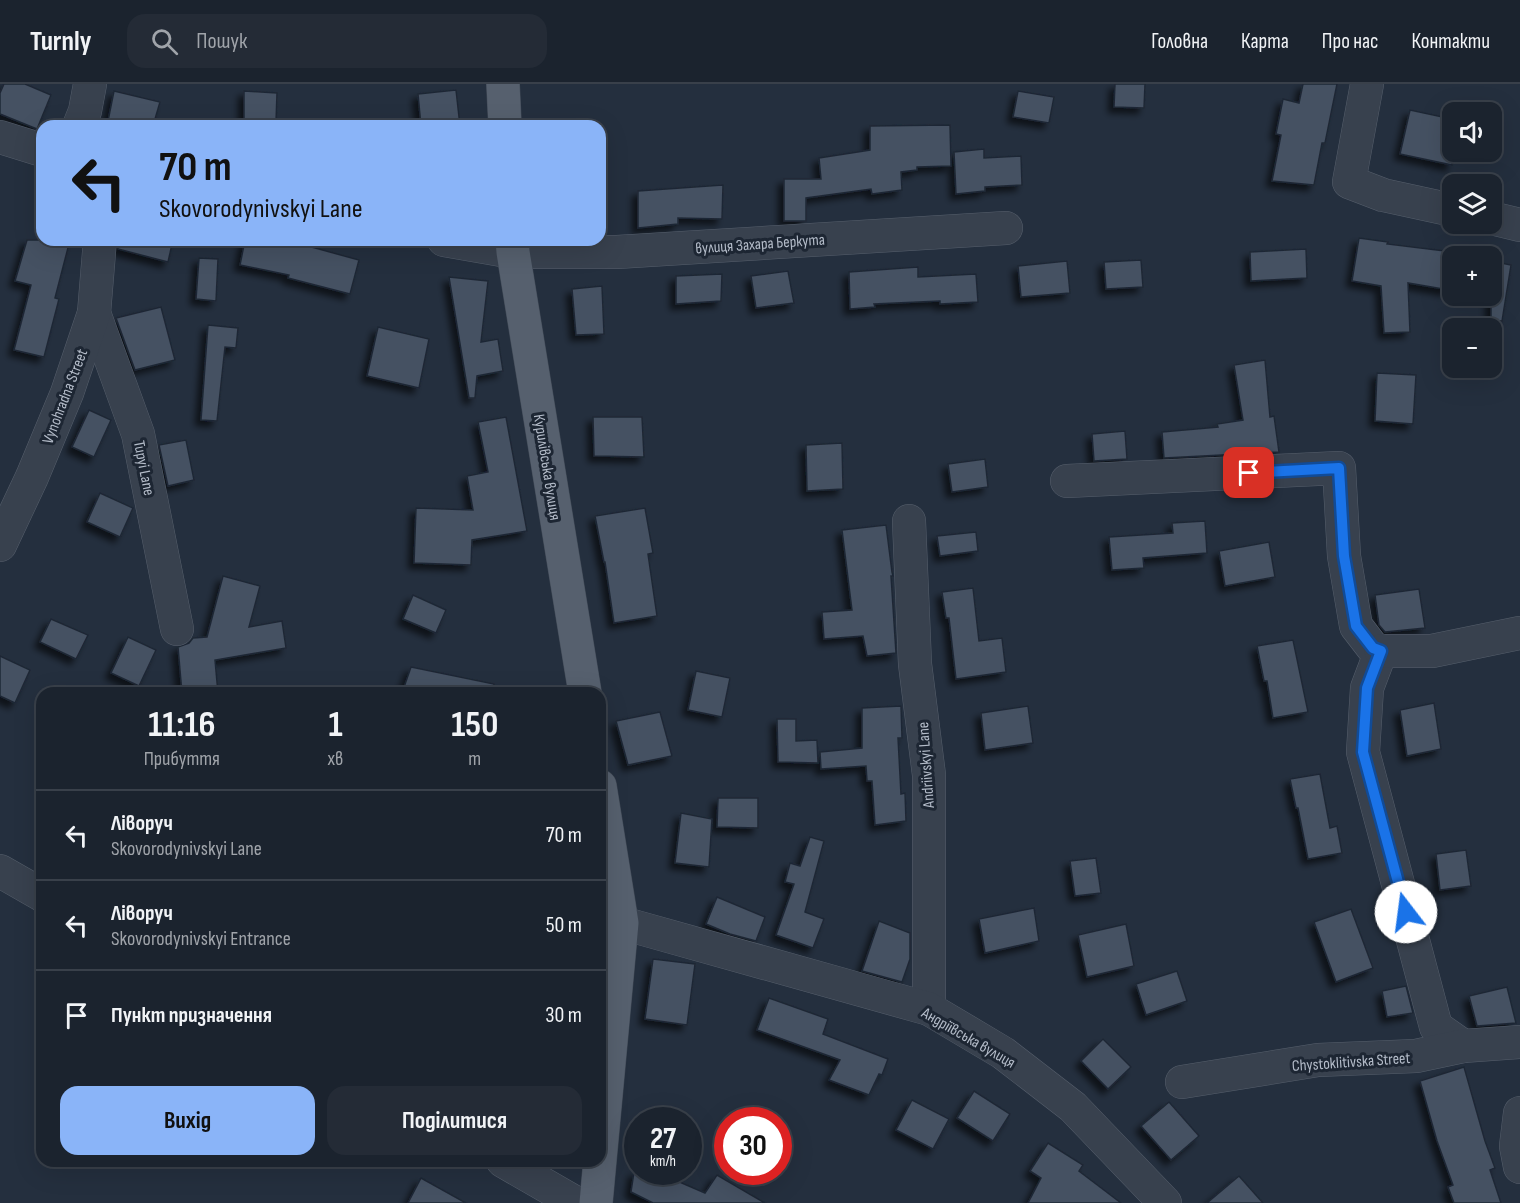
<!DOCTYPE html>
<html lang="uk">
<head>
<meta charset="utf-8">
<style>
	:root { --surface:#1b232e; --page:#242b36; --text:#f1f3f6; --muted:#a0a4aa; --line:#39404a; --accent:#8ab4f8 }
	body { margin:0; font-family:"Sofia Sans Condensed",sans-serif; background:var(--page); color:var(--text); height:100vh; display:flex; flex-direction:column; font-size:22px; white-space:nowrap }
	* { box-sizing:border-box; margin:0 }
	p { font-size:20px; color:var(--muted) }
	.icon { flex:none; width:33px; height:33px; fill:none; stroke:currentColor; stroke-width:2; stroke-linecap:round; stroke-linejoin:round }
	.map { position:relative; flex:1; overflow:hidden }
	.drawer { position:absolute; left:36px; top:603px; width:570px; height:480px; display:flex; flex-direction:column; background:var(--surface); border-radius:18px; box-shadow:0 6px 24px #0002,0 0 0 2px var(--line) }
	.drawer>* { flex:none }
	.guide { position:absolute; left:36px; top:36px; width:570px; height:126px; border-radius:18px; box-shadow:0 6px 24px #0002,0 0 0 2px var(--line); background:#8ab4f8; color:#111; overflow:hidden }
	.tools { position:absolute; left:1442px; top:18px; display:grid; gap:12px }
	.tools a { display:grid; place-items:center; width:60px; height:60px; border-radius:12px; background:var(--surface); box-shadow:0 6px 24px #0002,0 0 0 2px var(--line); font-size:30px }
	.speed { position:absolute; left:624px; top:1023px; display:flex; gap:12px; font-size:30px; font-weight:700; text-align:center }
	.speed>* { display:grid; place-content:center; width:78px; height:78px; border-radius:50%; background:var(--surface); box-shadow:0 6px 24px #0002,0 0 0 2px var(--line); line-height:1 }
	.speed small { font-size:15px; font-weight:400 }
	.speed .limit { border:9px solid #d22; background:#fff; color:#111 }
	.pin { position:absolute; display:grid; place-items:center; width:51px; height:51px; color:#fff; margin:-26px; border-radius:12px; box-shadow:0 3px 9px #0006 }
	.me { position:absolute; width:66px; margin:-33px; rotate:345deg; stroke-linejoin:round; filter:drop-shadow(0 0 4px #0008) }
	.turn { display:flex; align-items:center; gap:21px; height:126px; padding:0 24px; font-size:27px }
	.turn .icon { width:78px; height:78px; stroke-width:2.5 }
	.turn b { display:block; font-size:42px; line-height:51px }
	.eta { display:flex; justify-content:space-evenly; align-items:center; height:102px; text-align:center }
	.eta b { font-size:36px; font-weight:700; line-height:42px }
	.cta { display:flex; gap:12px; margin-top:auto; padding:12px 24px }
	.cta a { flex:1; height:69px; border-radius:18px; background:var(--accent); color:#111; font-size:24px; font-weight:700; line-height:69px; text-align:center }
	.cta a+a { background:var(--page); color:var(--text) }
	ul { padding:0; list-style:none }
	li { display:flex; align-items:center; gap:18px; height:90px; padding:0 24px; border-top:2px solid var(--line) }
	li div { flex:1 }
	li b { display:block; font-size:22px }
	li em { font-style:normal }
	header { display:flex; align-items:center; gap:36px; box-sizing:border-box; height:84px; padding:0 30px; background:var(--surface); border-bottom:2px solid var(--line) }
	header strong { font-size:28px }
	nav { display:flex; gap:33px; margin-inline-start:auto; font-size:21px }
	.search { width:420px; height:54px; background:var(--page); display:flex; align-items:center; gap:15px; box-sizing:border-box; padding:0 21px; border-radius:18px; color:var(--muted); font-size:22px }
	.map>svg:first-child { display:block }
	.building { fill:#455162; stroke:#1f2835; stroke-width:1.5; filter:url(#shadow) }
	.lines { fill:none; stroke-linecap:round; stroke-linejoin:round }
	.minor-casing { stroke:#565f6c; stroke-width:34 }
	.major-casing { stroke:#414a57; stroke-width:34 }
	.minor { stroke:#38414e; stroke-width:33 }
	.major { stroke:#56606e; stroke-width:33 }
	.route-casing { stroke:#114b97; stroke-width:15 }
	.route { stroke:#1a73e8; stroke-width:10 }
	.labels { text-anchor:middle; stroke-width:6; stroke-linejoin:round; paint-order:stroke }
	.street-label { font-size:16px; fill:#b4bcc9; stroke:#1d2633 }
</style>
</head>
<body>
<header>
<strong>Turnly</strong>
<div class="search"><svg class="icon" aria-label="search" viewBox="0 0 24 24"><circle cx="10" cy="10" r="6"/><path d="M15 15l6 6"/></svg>Пошук</div>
<nav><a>Головна</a><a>Карта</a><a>Про нас</a><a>Контакти</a></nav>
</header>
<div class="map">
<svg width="1520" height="1119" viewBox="0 0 1520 1119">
	<defs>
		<filter id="shadow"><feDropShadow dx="-5.5" dy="5.5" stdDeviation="3" flood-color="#0009"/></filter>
	</defs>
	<rect width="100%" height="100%" fill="#242f3e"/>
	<g class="building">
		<polygon points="4,0 25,0 51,11 37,45 0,30 0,9"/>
		<polygon points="1115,0 1145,0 1144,24 1114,23"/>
		<polygon points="1303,0 1337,0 1325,59 1322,59 1314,101 1272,97 1281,51 1276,50 1283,15 1299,19"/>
		<polygon points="456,6 460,42 421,42 418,10"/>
		<polygon points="114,7 160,18 153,42 107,42"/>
		<polygon points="244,7 277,9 276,38 244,36"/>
		<polygon points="1018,7 1054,13 1049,39 1013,33"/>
		<polygon points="1410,26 1452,35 1452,81 1400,70"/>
		<polygon points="950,41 951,82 917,83 917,86 901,88 902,106 872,110 871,105 806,114 806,137 784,137 784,95 821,95 819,74 870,66 870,42"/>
		<polygon points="984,65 984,74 1021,72 1022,101 985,103 985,107 956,110 954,68"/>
		<polygon points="723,101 722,135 678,134 678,140 638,144 638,107"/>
		<polygon points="1359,154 1388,158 1387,160 1453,168 1449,206 1408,199 1410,248 1384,249 1381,202 1352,197"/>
		<polygon points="27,156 70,156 55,214 59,215 44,273 14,266 31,201 15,197"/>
		<polygon points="118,156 173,156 168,178 118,165"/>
		<polygon points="245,156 269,156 296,161 297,159 359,176 350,210 288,194 289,191 240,181"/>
		<polygon points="1306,165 1307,194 1251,197 1250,168"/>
		<polygon points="199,174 218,175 216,217 196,215"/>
		<polygon points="1141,176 1143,203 1106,205 1104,178"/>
		<polygon points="1067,177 1070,209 1021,213 1018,182"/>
		<polygon points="1491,177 1511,181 1502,237 1491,236"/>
		<polygon points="918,183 918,193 976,190 978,218 940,220 940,217 874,220 875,223 850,225 849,188"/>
		<polygon points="788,187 794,219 756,224 751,192"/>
		<polygon points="722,190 721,217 676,220 676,192"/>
		<polygon points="449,193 488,197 481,258 498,255 503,287 477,292 475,314 469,314"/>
		<polygon points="602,202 604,250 576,251 572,205"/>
		<polygon points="161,223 175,276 135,286 116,234"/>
		<polygon points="208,241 238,244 236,264 225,263 217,337 201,336"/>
		<polygon points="378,243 429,255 419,304 367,292"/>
		<polygon points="1265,276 1270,333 1274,332 1279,368 1164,374 1162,348 1218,343 1217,340 1243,336 1234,281"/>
		<polygon points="1377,289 1416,291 1413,340 1375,337"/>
		<polygon points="89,326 111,336 94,373 72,363"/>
		<polygon points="506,333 527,447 472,456 471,481 414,479 416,424 473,426 467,392 488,388 478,338"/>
		<polygon points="593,333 642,333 644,373 594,372"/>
		<polygon points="1125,347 1127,375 1094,377 1092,350"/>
		<polygon points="186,356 194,396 168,402 159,361"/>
		<polygon points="842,359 843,405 807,407 806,361"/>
		<polygon points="985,375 988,403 952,408 948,380"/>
		<polygon points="100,409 133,424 120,453 87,438"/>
		<polygon points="645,424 653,469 648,470 657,532 614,539 605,478 604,478 595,432"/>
		<polygon points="1205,437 1207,469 1143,474 1144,484 1112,486 1109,453 1173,449 1172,439"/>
		<polygon points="886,441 892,488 893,492 891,492 896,569 867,572 863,552 824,555 822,528 852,526 842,446"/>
		<polygon points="976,448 978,467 940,472 937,452"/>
		<polygon points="1269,458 1275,493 1225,502 1219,467"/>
		<polygon points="223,492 260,502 249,543 282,537 286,564 215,576 218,609 182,609 178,563 189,559 193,554 207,553"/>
		<polygon points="973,504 979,557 1002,554 1006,588 956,595 949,534 946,534 942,508"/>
		<polygon points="1419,505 1425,544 1385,548 1379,541 1375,511"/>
		<polygon points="413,511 446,526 436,549 403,535"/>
		<polygon points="51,535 88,551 76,575 40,558"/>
		<polygon points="128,553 156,566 139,602 111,589"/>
		<polygon points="1293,556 1308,628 1273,634 1267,597 1264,597 1257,562"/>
		<polygon points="0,572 30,586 15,619 0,612"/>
		<polygon points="411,583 494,600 493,609 402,609"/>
		<polygon points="696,587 730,594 722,633 688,626"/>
		<polygon points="1434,619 1441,665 1407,672 1400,626"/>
		<polygon points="901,622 902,654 898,654 901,710 905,709 906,737 875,741 872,697 867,697 866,682 821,685 820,668 862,664 862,624"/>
		<polygon points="1028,622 1033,659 985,666 981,629"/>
		<polygon points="660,628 672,672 628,681 616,637"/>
		<polygon points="777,635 796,635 796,657 817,656 818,679 778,678"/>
		<polygon points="1320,690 1330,744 1337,742 1342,769 1308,775 1298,724 1296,724 1290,695"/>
		<polygon points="718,714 758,714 758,744 717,743"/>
		<polygon points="681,729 712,735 709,783 675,779"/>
		<polygon points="810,753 824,757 805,828 824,835 813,864 776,851 794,800 785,798 790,779 800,782"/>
		<polygon points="1466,766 1471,802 1440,806 1436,770"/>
		<polygon points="1096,774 1101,809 1075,812 1070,777"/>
		<polygon points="717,813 765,833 756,857 730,850 706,840"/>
		<polygon points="1034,824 1039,857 985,869 979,835"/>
		<polygon points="1351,825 1373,884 1336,898 1314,838"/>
		<polygon points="879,837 910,849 910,875 902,898 862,887"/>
		<polygon points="1126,840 1134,882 1087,893 1078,851"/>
		<polygon points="653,875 695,880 687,941 645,935"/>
		<polygon points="1177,887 1187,917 1146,931 1136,900"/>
		<polygon points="1406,902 1413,929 1387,933 1382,907"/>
		<polygon points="1507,903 1516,939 1477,942 1469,912"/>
		<polygon points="769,914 828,935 823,950 888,975 882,991 879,990 869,1011 829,996 840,976 757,946"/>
		<polygon points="1103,955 1131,983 1108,1005 1081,977"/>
		<polygon points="1464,983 1485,1057 1495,1084 1490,1086 1501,1119 1454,1119 1448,1103 1453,1101 1437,1057 1420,997"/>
		<polygon points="974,1007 1010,1030 993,1057 957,1034"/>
		<polygon points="912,1016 949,1035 933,1065 896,1046"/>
		<polygon points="1169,1018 1199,1052 1171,1076 1141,1042"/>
		<polygon points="1048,1059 1083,1081 1079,1087 1121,1119 1028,1119 1041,1094 1030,1087"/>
		<polygon points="634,1088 678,1088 675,1096 705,1109 717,1091 765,1119 653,1119 631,1108"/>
		<polygon points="1239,1092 1263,1119 1207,1119"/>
		<polygon points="421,1094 466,1119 408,1119"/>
	</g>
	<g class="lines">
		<g class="minor-casing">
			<g id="minor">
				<polyline points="1367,0 1349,98 1383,111 1452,126"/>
				<polyline points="79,42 85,27 90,0"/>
				<polyline points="0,53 42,66"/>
				<polyline points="1491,134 1520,141"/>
				<polyline points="444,156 513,168 617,168 1006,144"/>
				<polyline points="94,229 138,350 177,545"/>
				<polyline points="1067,397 1339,384 1344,472 1356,542 1373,564 1381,567 1367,604 1363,668 1436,943 1463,962"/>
				<polyline points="909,437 915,580 929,691 929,925"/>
				<polyline points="0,461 32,393 67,309 94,229 100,156"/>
				<polyline points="1381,567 1432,567 1520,549"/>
				<polyline points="0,787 42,811"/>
				<polyline points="622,839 929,925 1003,969 1073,1023 1165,1119"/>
				<polyline points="1182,998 1318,976 1416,972 1463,962 1520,958"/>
				<polyline points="1520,1029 1516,1062 1520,1083"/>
				<polyline points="503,1077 576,1119"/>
			</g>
		</g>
		<g class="major-casing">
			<g id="major">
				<polyline points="503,0 505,42"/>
				<polyline points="512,156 513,168 585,609"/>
				<polyline points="596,1119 622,839 600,702"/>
			</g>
		</g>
		<use href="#minor" class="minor"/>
		<use href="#major" class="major"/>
	</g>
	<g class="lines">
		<g class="route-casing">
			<polyline id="route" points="1249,389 1339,384 1344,472 1356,542 1373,564 1381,567 1367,604 1363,668 1406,828"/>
		</g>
		<use href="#route" class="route"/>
	</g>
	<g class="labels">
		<g class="street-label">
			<text transform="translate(760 159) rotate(-4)" y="6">вулиця Захара Беркута</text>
			<text transform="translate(64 312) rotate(-69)" y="6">Vynohradna Street</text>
			<text transform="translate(548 383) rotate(81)" y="6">Курилівська вулиця</text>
			<text transform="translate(145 384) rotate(79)" y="6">Tupyi Lane</text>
			<text transform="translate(925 681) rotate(-94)" y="6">Andriivskyi Lane</text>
			<text transform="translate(969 953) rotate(30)" y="6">Андріївська вулиця</text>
			<text transform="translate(1351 977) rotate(-4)" y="6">Chystoklitivska Street</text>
		</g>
	</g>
</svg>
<div class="tools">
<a><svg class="icon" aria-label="sound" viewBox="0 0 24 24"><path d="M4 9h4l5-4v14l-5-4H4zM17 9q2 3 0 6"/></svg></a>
<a><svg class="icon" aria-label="layers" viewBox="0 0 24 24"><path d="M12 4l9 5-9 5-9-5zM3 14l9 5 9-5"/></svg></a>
<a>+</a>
<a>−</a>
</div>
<div class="speed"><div>27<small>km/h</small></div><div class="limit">30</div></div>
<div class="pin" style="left:1249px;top:389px;background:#d93025"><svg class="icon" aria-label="arrive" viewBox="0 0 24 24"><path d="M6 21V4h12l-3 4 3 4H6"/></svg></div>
<svg class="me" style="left:1406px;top:828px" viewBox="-20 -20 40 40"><circle r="19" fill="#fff"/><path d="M0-13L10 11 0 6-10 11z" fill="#1a73e8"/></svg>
<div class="guide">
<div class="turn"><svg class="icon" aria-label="left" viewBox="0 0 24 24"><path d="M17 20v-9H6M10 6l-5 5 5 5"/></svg><div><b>70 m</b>Skovorodynivskyi Lane</div></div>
</div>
<section class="drawer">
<div class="eta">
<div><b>11:16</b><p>Прибуття</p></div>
<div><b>1</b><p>хв</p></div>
<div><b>150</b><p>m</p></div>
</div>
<ul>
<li><svg class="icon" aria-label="left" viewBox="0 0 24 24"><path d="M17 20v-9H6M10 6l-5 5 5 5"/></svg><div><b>Ліворуч</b><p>Skovorodynivskyi Lane</p></div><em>70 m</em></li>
<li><svg class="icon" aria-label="left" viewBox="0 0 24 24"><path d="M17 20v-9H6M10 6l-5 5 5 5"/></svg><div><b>Ліворуч</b><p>Skovorodynivskyi Entrance</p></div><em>50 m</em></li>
<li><svg class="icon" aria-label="arrive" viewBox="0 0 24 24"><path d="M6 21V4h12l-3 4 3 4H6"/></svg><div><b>Пункт призначення</b></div><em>30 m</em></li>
</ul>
<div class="cta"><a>Вихід</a><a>Поділитися</a></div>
</section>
</div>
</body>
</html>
